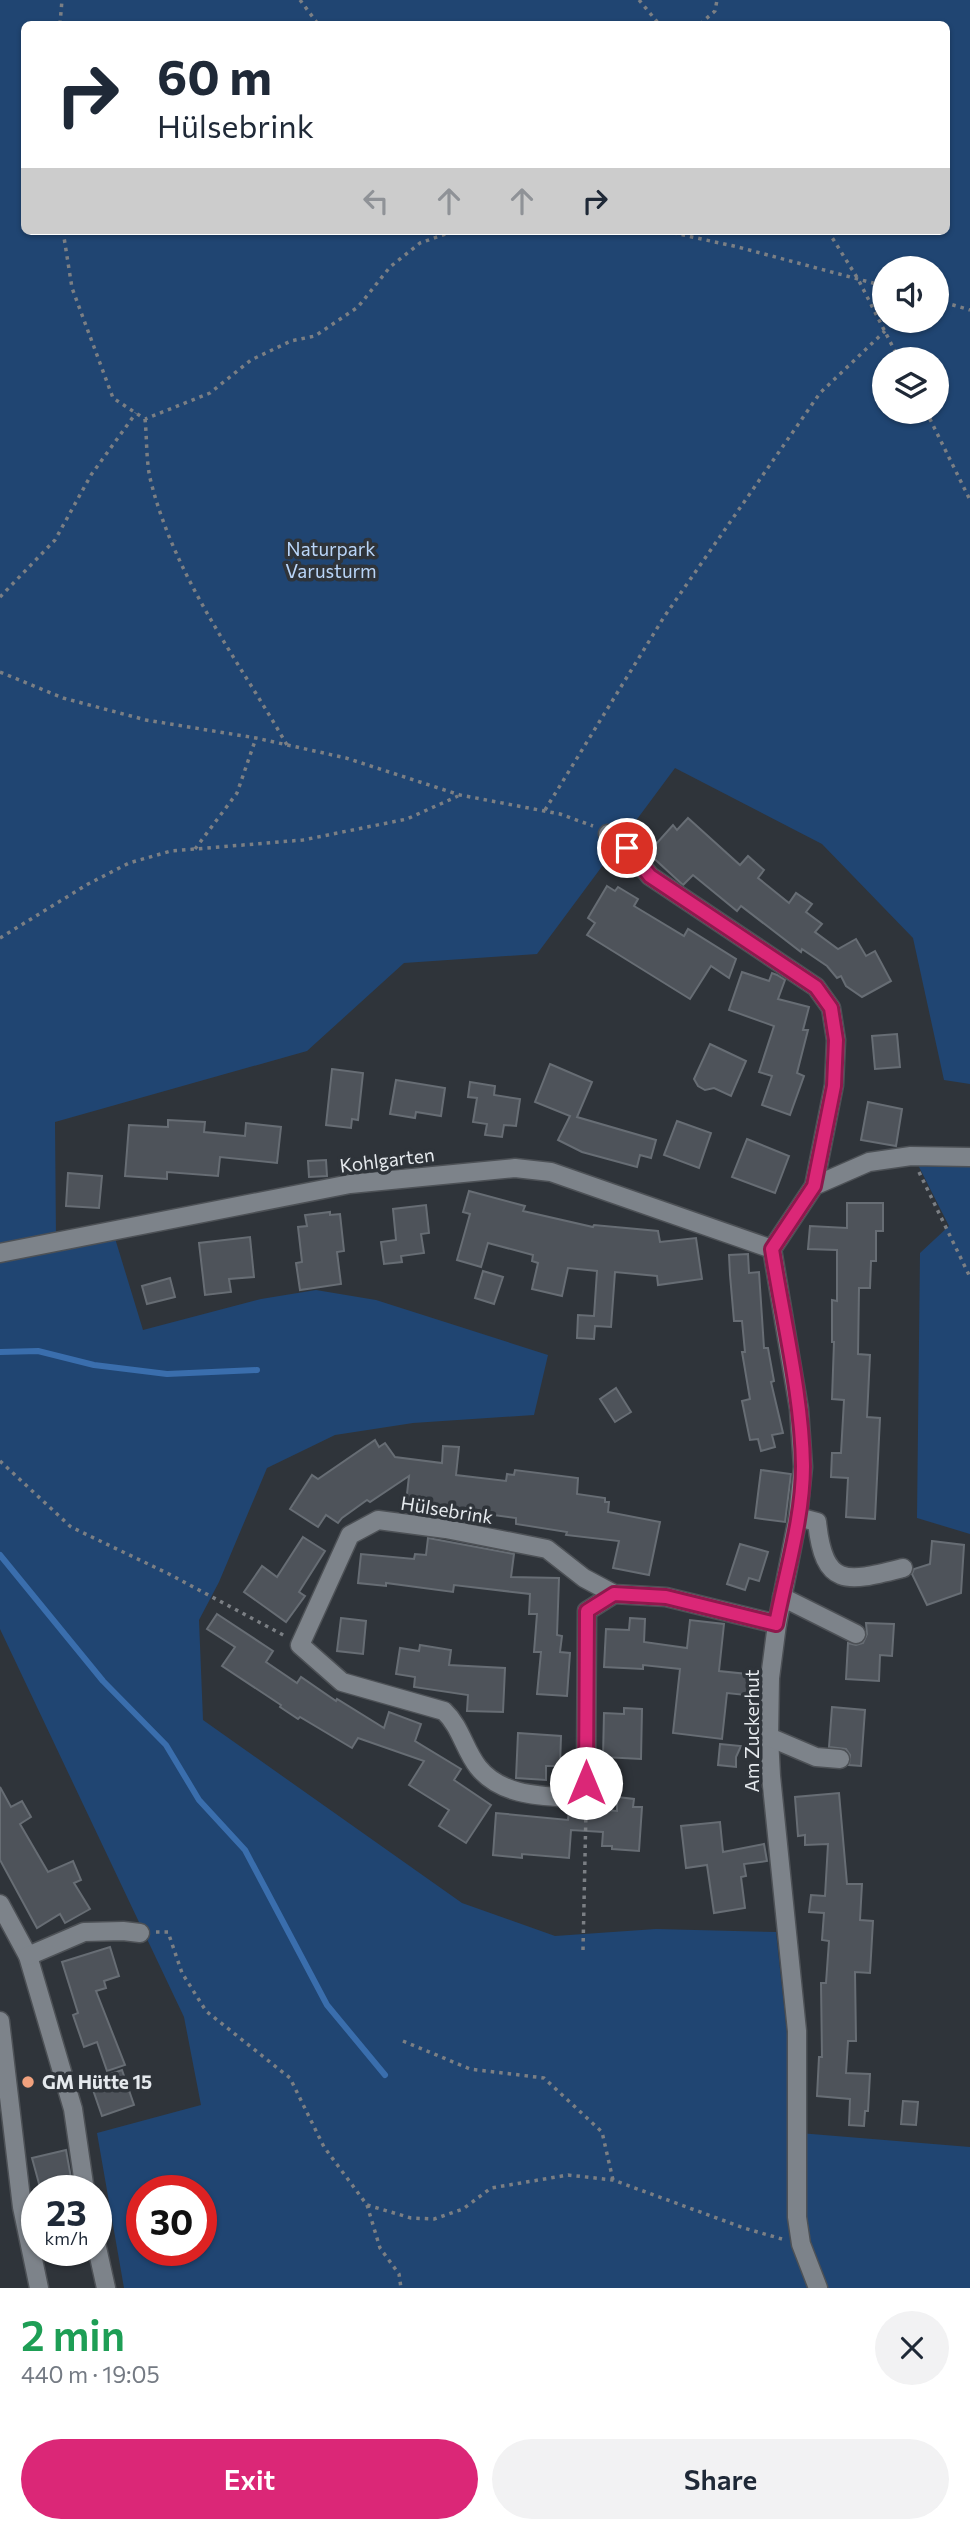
<!DOCTYPE html>
<html lang="en">
<head>
<meta charset="utf-8">
<style>
	:root { --surface:#fff; --page:#f2f2f3; --text:#1f2937; --muted:#747a83; --accent:#db2777 }
	body { margin:0; font-family:Commissioner,sans-serif; background:var(--page); color:var(--text); height:100vh; display:flex; flex-direction:column; font-size:26px; white-space:nowrap }
	* { box-sizing:border-box; margin:0 }
	p { font-size:23px; color:var(--muted) }
	.icon { flex:none; width:38px; height:38px; fill:none; stroke:currentColor; stroke-width:2; stroke-linecap:round; stroke-linejoin:round }
	.map { position:relative; height:2288px; overflow:hidden }
	.side { display:flex; flex-direction:column; background:var(--surface); flex:1 }
	.side>* { flex:none }
	.guide { position:absolute; left:21px; top:21px; width:929px; height:214px; border-radius:10px; box-shadow:0 2px 5px #0004; background:#fff; color:var(--text); overflow:hidden }
	.tools { position:absolute; left:872px; top:256px; display:grid; gap:14px }
	.tools a { display:grid; place-items:center; width:77px; height:77px; border-radius:50%; background:var(--surface); box-shadow:0 2px 5px #0004; font-size:35px }
	.speed { position:absolute; left:21px; top:2175px; display:flex; gap:14px; font-size:35px; font-weight:700; text-align:center }
	.speed>* { display:grid; place-content:center; width:91px; height:91px; border-radius:50%; background:var(--surface); box-shadow:0 2px 5px #0004; line-height:1 }
	.speed small { font-size:18px; font-weight:400 }
	.speed .limit { border:10px solid #d22; background:#fff; color:#111 }
	.pin { position:absolute; display:grid; place-items:center; width:60px; height:60px; color:#fff; margin:-30px; border:4px solid #fff; border-radius:50%; box-shadow:0 2px 7px #0007 }
	.me { position:absolute; width:77px; margin:-38px; rotate:0deg; stroke-linejoin:round; filter:drop-shadow(0 0 5px #0008) }
	.turn { display:flex; align-items:center; gap:24px; height:147px; padding:0 21px; font-size:32px }
	.turn .icon { width:91px; height:91px; stroke-width:2.5 }
	.turn b { display:block; font-size:49px; line-height:60px }
	.lanes { display:flex; align-items:center; height:66px; padding:0 21px; background:#0003; justify-content:center; gap:35px; direction:ltr }
	.lanes .off { opacity:.35 }
	.round { display:grid; place-items:center; flex:none; width:74px; height:74px; border-radius:37px; background:var(--page) }
	.overview { display:flex; align-items:center; justify-content:space-between; height:119px; padding:0 21px }
	h1 { font-size:42px; font-weight:600; line-height:52px; color:#1e9e55 }
	.cta { display:flex; gap:14px; margin-top:auto; padding:14px 21px }
	.cta a { flex:1; height:80px; border-radius:42px; background:var(--accent); color:#fff; font-size:28px; font-weight:600; line-height:80px; text-align:center }
	.cta a+a { background:var(--page); color:var(--text) }
	.map>svg:first-child { display:block }
	.green { fill:#204572; fill-rule:evenodd }
	.lines { fill:none; stroke-linecap:round; stroke-linejoin:round }
	.stream { stroke:#3a6ead; stroke-width:6 }
	.building { fill:#4e535a; stroke:#676d74; stroke-width:2 }
	.minor-casing { stroke:#4d5156; stroke-width:21 }
	.path { stroke:#7b7f84; stroke-width:3.5; stroke-dasharray:3.5 5; stroke-linecap:butt }
	.minor { stroke:#7d838a; stroke-width:18 }
	.route-casing { stroke:#8e194d; stroke-width:18 }
	.route { stroke:#db2777; stroke-width:12 }
	.poi-dot { fill:#f1a17d; stroke:#2f343a; stroke-width:2.5 }
	.labels { text-anchor:middle; stroke-width:7; stroke-linejoin:round; paint-order:stroke }
	.park-label { font-size:19px; fill:#b9d5f8; stroke:#2f343a }
	.street-label { font-size:19px; fill:#e5e9ed; stroke:#2f343a }
	.poi-label { font-size:19px; font-weight:bold; fill:#e5e9ed; stroke:#2f343a; text-anchor:start }
</style>
</head>
<body>
<div class="map">
<svg width="970" height="2288" viewBox="0 0 970 2288">
	<rect width="100%" height="100%" fill="#2f343a"/>
	<g class="green">
		<path d="M0,0H970V1084L944,1080L913,938L822,844L675,768L537,954L404,963L307,1051L55,1122L56,1239L114,1235L143,1330L261,1299L316,1290L376,1300L548,1355L534,1415L413,1423L335,1435L267,1468L219,1582L199,1620L203,1720L462,1903L555,1936L656,1929L776,1932L788,2043L787,2132L970,2147V2288H124L97,2133L201,2105L184,2017L0,1629ZM24,24H947V231H24ZM884,268H936V320H884ZM884,359H936V411H884ZM142,2191H201V2250H142Z"/>
		<polygon points="970,1161 970,1534 917,1518 920,1253 949,1226 917,1163"/>
	</g>
	<g class="lines">
		<g class="stream">
			<polyline points="0,1352 38,1351 94,1365 167,1374 257,1370"/>
			<polyline points="0,1555 103,1681 166,1745 199,1800 245,1850 327,2005 385,2075"/>
		</g>
	</g>
	<g class="building">
		<polygon points="688,818 740,865 748,856 764,870 758,878 789,903 796,893 812,904 806,912 822,924 815,932 838,949 856,939 866,956 875,951 891,981 862,997 846,986 841,976 837,978 827,966 802,949 801,952 741,906 737,911 693,875 683,885 648,853 673,825 677,830"/>
		<polygon points="607,886 615,891 618,887 638,899 634,906 684,936 688,929 736,959 729,978 711,966 690,999 587,935 595,923 588,918"/>
		<polygon points="742,972 769,981 772,973 777,975 785,980 778,999 809,1007 803,1030 808,1030 797,1073 804,1076 790,1115 762,1105 772,1076 759,1072 774,1026 729,1010"/>
		<polygon points="897,1034 900,1067 875,1069 872,1036"/>
		<polygon points="710,1044 746,1061 731,1096 714,1088 705,1090 698,1086 694,1079"/>
		<polygon points="550,1064 592,1082 577,1117 656,1140 651,1158 640,1155 637,1167 582,1152 558,1140 570,1116 535,1102"/>
		<polygon points="332,1069 363,1073 358,1120 352,1119 351,1128 326,1125"/>
		<polygon points="396,1080 445,1088 441,1116 416,1112 415,1118 390,1114"/>
		<polygon points="470,1082 495,1086 494,1095 520,1099 516,1126 504,1125 502,1137 485,1135 487,1124 473,1122 477,1098 468,1097"/>
		<polygon points="868,1102 902,1109 896,1146 861,1140"/>
		<polygon points="168,1120 205,1122 204,1132 245,1136 246,1123 281,1127 277,1163 220,1157 218,1176 167,1172 167,1179 125,1176 129,1125 168,1127"/>
		<polygon points="677,1121 711,1133 699,1168 664,1155"/>
		<polygon points="747,1139 789,1156 775,1193 732,1177"/>
		<polygon points="326,1160 327,1176 309,1177 308,1161"/>
		<polygon points="68,1173 102,1176 99,1208 66,1206"/>
		<polygon points="469,1191 525,1206 523,1211 593,1227 594,1225 658,1231 660,1242 696,1238 702,1279 658,1285 657,1276 615,1272 611,1327 595,1326 594,1339 577,1338 578,1315 594,1316 597,1271 568,1268 562,1296 532,1289 538,1263 532,1261 533,1255 488,1243 481,1267 457,1260 470,1214 463,1212"/>
		<polygon points="847,1203 883,1203 883,1231 876,1231 876,1261 871,1261 870,1288 859,1288 858,1354 870,1355 867,1417 880,1418 875,1519 846,1517 848,1478 831,1477 832,1453 841,1453 844,1400 832,1399 834,1342 832,1342 832,1300 837,1301 837,1250 808,1249 810,1226 847,1228"/>
		<polygon points="426,1205 429,1233 421,1234 424,1253 401,1256 402,1262 384,1264 381,1242 396,1240 393,1209"/>
		<polygon points="330,1212 330,1215 340,1214 344,1251 337,1252 341,1284 300,1290 296,1263 302,1262 298,1227 307,1226 305,1215"/>
		<polygon points="250,1237 254,1277 229,1279 231,1292 205,1295 199,1243"/>
		<polygon points="748,1254 749,1273 759,1272 764,1348 768,1348 774,1381 771,1382 783,1433 772,1435 775,1447 761,1451 758,1439 750,1440 742,1401 750,1399 742,1352 745,1352 742,1321 734,1321 730,1275 729,1255"/>
		<polygon points="483,1271 503,1277 494,1304 475,1298"/>
		<polygon points="170,1278 175,1297 147,1304 142,1286"/>
		<polygon points="616,1388 631,1412 615,1422 600,1399"/>
		<polygon points="375,1440 379,1447 385,1443 395,1457 442,1463 443,1446 459,1447 456,1475 506,1481 507,1474 514,1475 515,1470 578,1478 577,1494 605,1498 605,1502 609,1502 608,1512 660,1522 649,1575 613,1568 619,1541 566,1535 567,1532 516,1524 516,1518 406,1503 409,1476 370,1502 367,1500 342,1518 338,1523 326,1515 318,1527 290,1509 312,1475 318,1479"/>
		<polygon points="761,1470 791,1474 785,1522 755,1518"/>
		<polygon points="303,1537 325,1551 299,1592 305,1596 286,1622 244,1592 262,1566 277,1577"/>
		<polygon points="428,1538 514,1554 511,1577 559,1578 557,1635 562,1636 560,1652 570,1653 567,1696 537,1694 541,1652 534,1652 537,1614 529,1614 530,1594 454,1585 453,1592 386,1583 386,1586 358,1583 361,1554 414,1559 415,1554 426,1555"/>
		<polygon points="932,1541 964,1545 961,1593 927,1605 912,1574 914,1569 930,1564"/>
		<polygon points="740,1544 768,1552 759,1581 749,1578 745,1590 727,1584"/>
		<polygon points="217,1614 273,1651 266,1662 297,1683 301,1677 336,1701 337,1699 384,1728 389,1712 421,1724 415,1741 461,1769 454,1780 491,1805 466,1843 439,1826 449,1810 409,1785 424,1761 358,1738 352,1748 300,1717 298,1719 280,1707 281,1705 222,1666 235,1647 207,1629"/>
		<polygon points="341,1618 366,1621 363,1654 337,1651"/>
		<polygon points="630,1618 645,1619 644,1642 687,1648 690,1620 724,1624 719,1671 757,1675 755,1696 727,1693 722,1739 673,1733 680,1669 643,1665 643,1669 604,1667 606,1629 629,1630"/>
		<polygon points="866,1623 894,1624 892,1656 880,1655 879,1681 846,1679 848,1643 856,1645 863,1643 867,1634"/>
		<polygon points="420,1645 451,1650 449,1665 505,1668 503,1712 467,1711 468,1695 414,1687 415,1677 396,1674 400,1648 419,1651"/>
		<polygon points="832,1707 865,1710 861,1766 849,1765 850,1755 846,1749 829,1747"/>
		<polygon points="624,1708 642,1709 641,1759 603,1757 604,1713 624,1714"/>
		<polygon points="518,1733 561,1736 560,1766 546,1766 546,1780 516,1778"/>
		<polygon points="720,1744 741,1746 736,1757 736,1767 718,1765"/>
		<polygon points="0,1787 11,1807 22,1801 31,1817 20,1824 48,1872 73,1861 81,1880 74,1883 90,1909 65,1923 60,1914 37,1928 0,1860"/>
		<polygon points="839,1793 847,1884 862,1884 860,1920 873,1921 870,1973 855,1972 856,2041 848,2041 846,2073 870,2074 868,2111 865,2111 864,2126 849,2125 850,2099 817,2096 819,2057 822,2057 821,1983 826,1983 829,1941 822,1940 824,1913 809,1912 811,1895 825,1896 828,1844 805,1845 805,1835 798,1836 795,1797"/>
		<polygon points="617,1797 634,1799 633,1807 642,1807 639,1851 612,1849 612,1846 602,1846 603,1832 571,1830 569,1858 522,1854 522,1858 493,1855 496,1813 568,1820 569,1810 604,1813 604,1810 617,1811"/>
		<polygon points="720,1822 723,1852 764,1844 767,1861 744,1864 746,1876 741,1877 745,1908 714,1913 707,1865 686,1868 681,1826"/>
		<polygon points="110,1947 119,1976 104,1981 106,1988 96,1991 125,2065 107,2071 97,2042 84,2047 73,2015 78,2013 62,1962"/>
		<polygon points="122,2070 134,2105 102,2116 90,2081"/>
		<polygon points="903,2101 918,2102 916,2125 901,2124"/>
		<polygon points="66,2150 73,2189 41,2191 32,2158"/>
	</g>
	<g class="lines">
		<g class="minor-casing">
			<g id="minor">
				<polyline points="608,834 627,848 650,876 816,987 831,1008 836,1040 834,1085 814,1186 772,1249 799,1409 803,1467 798,1517 777,1624 770,1678 769,1737 771,1776 797,2031 797,2217 801,2244 818,2288"/>
				<polyline points="814,1186 869,1162 911,1156 970,1157"/>
				<polyline points="0,1253 350,1184 515,1168 551,1172 772,1249"/>
				<path d="M798,1517L817,1522C824,1589 847,1582 903,1568"/>
				<path d="M614,1594L584,1578L547,1549L446,1529L378,1520L350,1535L300,1645L342,1682L444,1711C461,1727 464,1749 478,1767C501,1796 541,1796 574,1798L586,1783L587,1611L614,1594L666,1597L777,1624"/>
				<polyline points="782,1597 856,1634"/>
				<polyline points="769,1737 816,1757 840,1759"/>
				<polyline points="0,1904 28,1956 73,2109 85,2191"/>
				<polyline points="28,1956 84,1932 123,1931 140,1933"/>
				<polyline points="0,2021 22,2207 39,2288"/>
				<polyline points="96,2243 106,2288"/>
			</g>
		</g>
		<g class="path">
			<polyline points="300,0 318,24"/>
			<polyline points="639,0 659,24"/>
			<polyline points="60,24 62,0"/>
			<polyline points="700,24 715,11 717,0"/>
			<polyline points="63,231 72,288 113,398 145,419 210,393 251,360 291,341 315,336 358,307 390,267 420,243 454,231"/>
			<polyline points="665,231 738,247 884,286"/>
			<polyline points="828,231 858,279 899,359"/>
			<polyline points="936,300 970,310"/>
			<polyline points="926,411 970,500"/>
			<path d="M145,419C147,438 146,459 150,478C174,577 237,658 287,745"/>
			<polyline points="0,597 55,540 91,475 136,413"/>
			<polyline points="0,672 63,698 146,720 256,738 346,758 460,795 560,814 593,826"/>
			<polyline points="545,810 664,617 820,393 885,331"/>
			<polyline points="195,849 237,793 256,738"/>
			<polyline points="0,938 88,884 129,863 171,851 303,840 407,819 458,796"/>
			<polyline points="919,1172 970,1277"/>
			<polyline points="0,1461 71,1527 169,1574 287,1637"/>
			<polyline points="156,1932 168,1932 182,1973 206,2011 290,2078 324,2147 367,2205 411,2218 434,2219 463,2209 491,2188 568,2175 613,2180 744,2228 782,2239"/>
			<polyline points="583,1950 586,1810"/>
			<polyline points="403,2041 470,2069 544,2078 602,2132 613,2180"/>
			<polyline points="367,2205 380,2248 399,2274 401,2288"/>
		</g>
		<use href="#minor" class="minor"/>
	</g>
	<g class="lines">
		<g class="route-casing">
			<path id="route" d="M586,1783L587,1611L614,1594L666,1597L776,1624C786,1572 803,1518 803,1466C802,1395 783,1320 772,1249L814,1186L834,1086L836,1040L831,1008L816,987L650,876L627,848"/>
		</g>
		<use href="#route" class="route"/>
	</g>
	<circle class="poi-dot" cx="28" cy="2082" r="7"/>
	<g class="labels">
		<g class="park-label">
			<text x="331" y="556">Naturpark<tspan x="331" dy="22">Varusturm</tspan></text>
		</g>
		<g class="street-label">
			<text transform="translate(387 1160) rotate(-7)" y="7">Kohlgarten</text>
			<text transform="translate(447 1510) rotate(9)" y="7">Hülsebrink</text>
			<text transform="translate(752 1731) rotate(-90)" y="7">Am Zuckerhut</text>
		</g>
		<g class="poi-label">
			<text x="42" y="2089">GM Hütte 15</text>
		</g>
	</g>
</svg>
<div class="tools">
<a><svg class="icon" aria-label="sound" viewBox="0 0 24 24"><path d="M4 9h4l5-4v14l-5-4H4zM17 9q2 3 0 6"/></svg></a>
<a><svg class="icon" aria-label="layers" viewBox="0 0 24 24"><path d="M12 4l9 5-9 5-9-5zM3 14l9 5 9-5"/></svg></a>
</div>
<div class="speed"><div>23<small>km/h</small></div><div class="limit">30</div></div>
<div class="pin" style="left:627px;top:848px;background:#d93025"><svg class="icon" aria-label="arrive" viewBox="0 0 24 24"><path d="M6 21V4h12l-3 4 3 4H6"/></svg></div>
<svg class="me" style="left:586px;top:1783px" viewBox="-20 -20 40 40"><circle r="19" fill="#fff"/><path d="M0-13L10 11 0 6-10 11z" fill="#db2777"/></svg>
<div class="guide">
<div class="turn"><svg class="icon" aria-label="right" viewBox="0 0 24 24"><path d="M7 20v-9h11M14 6l5 5-5 5"/></svg><div><b>60 m</b>Hülsebrink</div></div>
<div class="lanes"><svg class="icon off" aria-label="left" viewBox="0 0 24 24"><path d="M17 20v-9H6M10 6l-5 5 5 5"/></svg><svg class="icon off" aria-label="ahead" viewBox="0 0 24 24"><path d="M12 20V5M6 11l6-6 6 6"/></svg><svg class="icon off" aria-label="ahead" viewBox="0 0 24 24"><path d="M12 20V5M6 11l6-6 6 6"/></svg><svg class="icon" aria-label="right" viewBox="0 0 24 24"><path d="M7 20v-9h11M14 6l5 5-5 5"/></svg></div>
</div>
</div>
<section class="side">
<div class="overview"><div><h1>2 min</h1><p>440 m · 19:05</p></div><a class="round"><svg class="icon" aria-label="close" viewBox="0 0 24 24"><path d="M6 6l12 12M18 6L6 18"/></svg></a></div>
<div class="cta"><a>Exit</a><a>Share</a></div>
</section>
</body>
</html>
